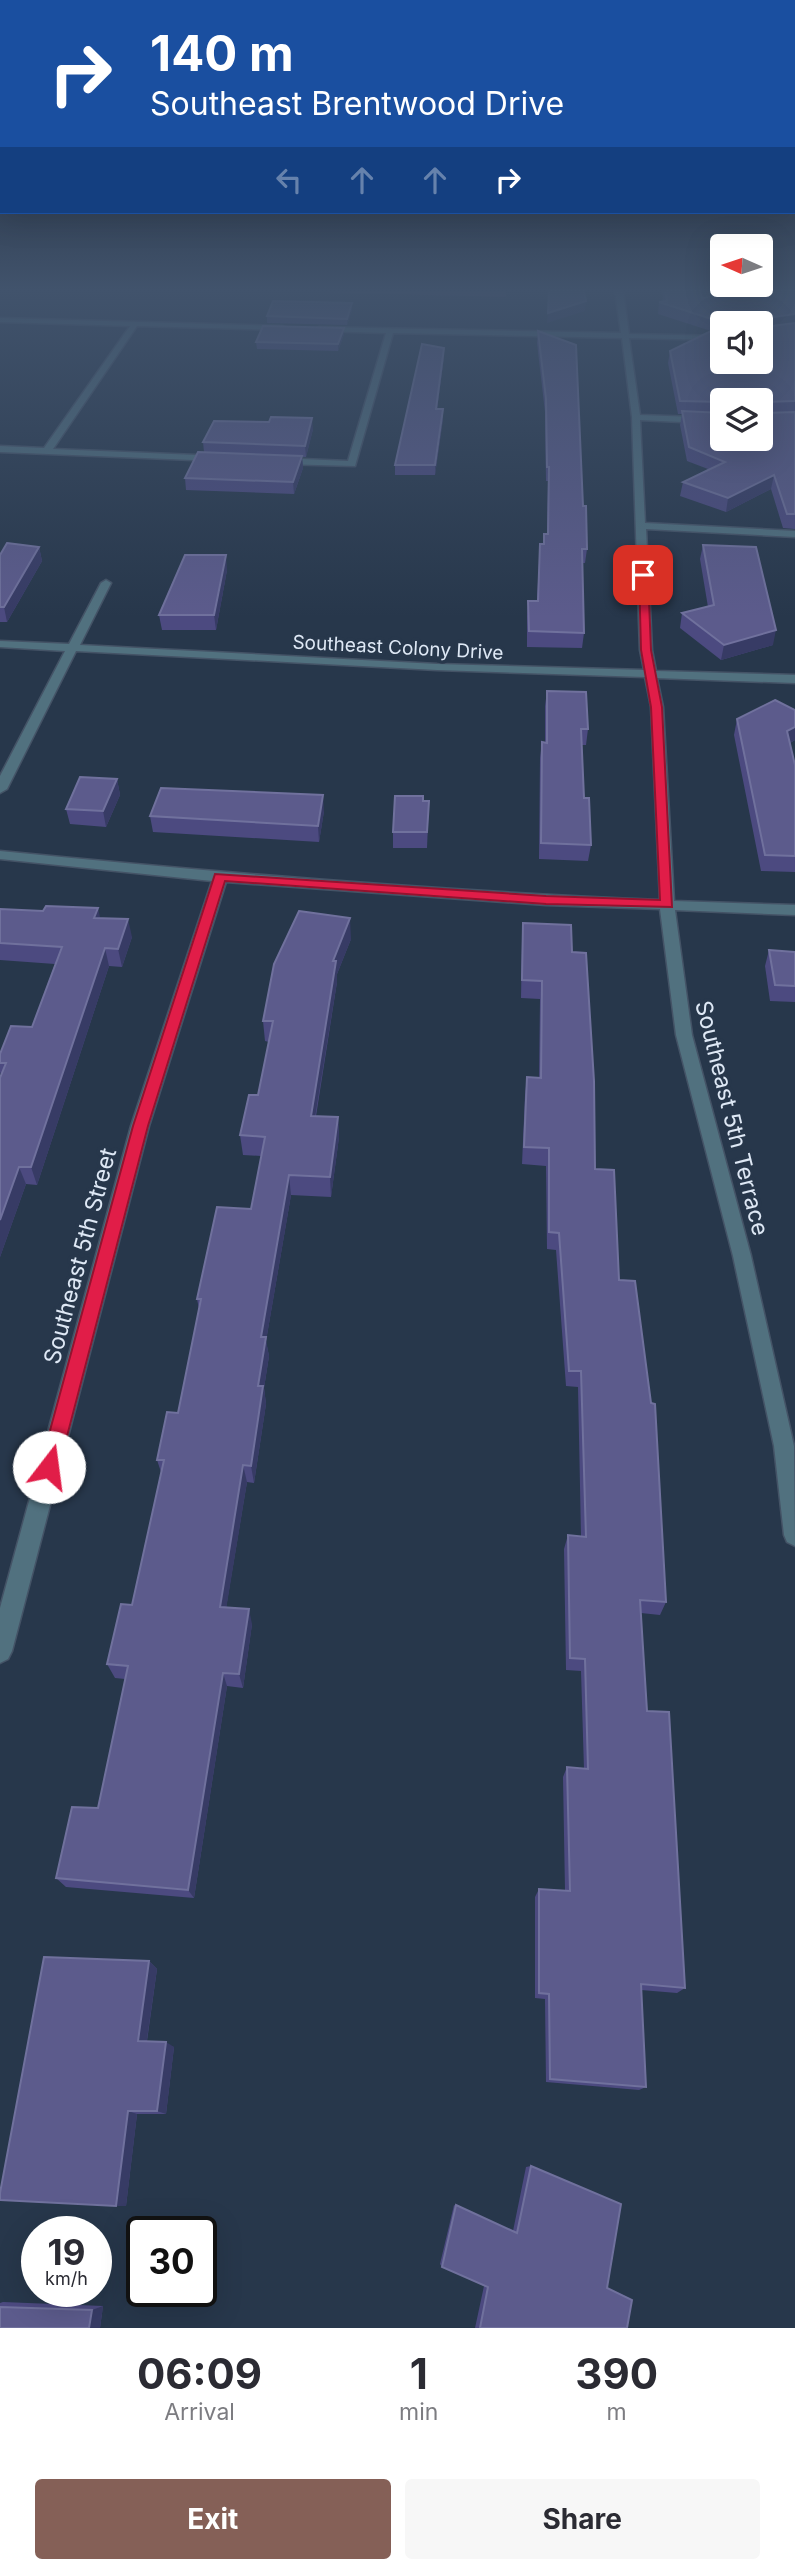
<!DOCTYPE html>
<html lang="en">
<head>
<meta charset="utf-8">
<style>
	:root { --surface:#fff; --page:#f7f7f7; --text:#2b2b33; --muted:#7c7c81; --accent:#856057 }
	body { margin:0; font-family:Inter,sans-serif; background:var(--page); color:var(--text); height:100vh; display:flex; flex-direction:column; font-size:26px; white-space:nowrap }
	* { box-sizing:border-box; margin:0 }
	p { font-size:23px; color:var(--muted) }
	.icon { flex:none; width:38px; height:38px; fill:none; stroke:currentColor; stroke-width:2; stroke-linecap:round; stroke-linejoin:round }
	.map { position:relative; height:2328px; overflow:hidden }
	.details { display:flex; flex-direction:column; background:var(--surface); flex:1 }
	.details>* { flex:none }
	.banner { position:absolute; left:0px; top:0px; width:796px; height:214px; box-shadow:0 7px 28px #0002; background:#1a4fa0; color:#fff; overflow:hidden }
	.needle { width:46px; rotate:273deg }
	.tools { position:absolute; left:710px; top:234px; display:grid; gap:14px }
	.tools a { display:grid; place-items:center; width:63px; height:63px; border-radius:7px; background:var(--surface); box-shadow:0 7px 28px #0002; font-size:35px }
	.speed { position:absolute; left:21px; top:2216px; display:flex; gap:14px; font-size:35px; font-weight:700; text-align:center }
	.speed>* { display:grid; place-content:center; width:91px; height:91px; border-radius:50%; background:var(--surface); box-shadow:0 7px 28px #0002; line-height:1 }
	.speed small { font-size:18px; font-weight:400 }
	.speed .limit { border:4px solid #111; border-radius:10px; background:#fff; color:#111 }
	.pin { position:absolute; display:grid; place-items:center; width:60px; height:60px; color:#fff; margin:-30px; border-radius:14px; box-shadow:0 4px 10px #0006 }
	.me { position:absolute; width:77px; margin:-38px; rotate:15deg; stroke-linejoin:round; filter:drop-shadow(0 0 5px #0008) }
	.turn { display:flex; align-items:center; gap:24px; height:147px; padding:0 35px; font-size:32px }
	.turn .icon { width:91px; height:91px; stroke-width:2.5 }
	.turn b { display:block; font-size:49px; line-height:60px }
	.lanes { display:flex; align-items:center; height:66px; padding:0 35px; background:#0003; justify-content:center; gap:35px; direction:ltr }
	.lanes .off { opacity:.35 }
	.eta { display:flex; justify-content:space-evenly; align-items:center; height:119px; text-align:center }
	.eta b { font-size:42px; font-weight:700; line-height:49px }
	.primary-button { display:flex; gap:14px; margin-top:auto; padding:14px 35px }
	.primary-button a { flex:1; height:80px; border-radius:7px; background:var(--accent); color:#fff; font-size:28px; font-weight:700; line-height:80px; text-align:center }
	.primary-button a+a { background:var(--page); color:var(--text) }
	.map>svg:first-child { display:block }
	.green { fill:#664876 }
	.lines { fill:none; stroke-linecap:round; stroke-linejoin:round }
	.minor-casing { stroke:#445366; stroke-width:3 }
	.minor { fill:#51717f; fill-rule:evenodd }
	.wall { fill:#4c4a80; fill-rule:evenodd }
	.shaded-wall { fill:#373b65 }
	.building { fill:#5c5b8c; stroke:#70719d; stroke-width:2 }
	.route { fill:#e11d48; stroke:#92132f; stroke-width:2 }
	.labels { text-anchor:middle; stroke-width:7; stroke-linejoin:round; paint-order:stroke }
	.far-street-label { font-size:19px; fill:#dee8f5; stroke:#27374b }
	.street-label { font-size:23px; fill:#dee8f5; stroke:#27374b }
</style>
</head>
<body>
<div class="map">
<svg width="795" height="2328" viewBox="0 0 795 2328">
	<rect width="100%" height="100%" fill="#27374b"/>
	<polygon class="green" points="278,291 506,291 506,297"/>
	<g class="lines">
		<g class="minor-casing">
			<g id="minor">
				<path d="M615,291H623L629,334L723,336V340L629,338L640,415L723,418V424L640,420L645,523L795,531V537L646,529L652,650L656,671L795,675V683L657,678L663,707L674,901L795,905V915L675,910L692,1035L751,1256L794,1446L795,1546L787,1542L784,1535L774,1446L733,1256L676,1035L660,909L546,905L226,882L149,1126L12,1651L8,1659L0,1663V1608L131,1126L212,881L0,859V851C219,873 439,891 660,900L651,707L645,677L437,670L76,651L7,789L0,793V776L65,651L0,647V641L69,644L101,583L106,580L111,583L80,645L437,664L644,670L640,650L632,417L622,338L393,333L355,466L280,464L275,461L280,458L348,461L386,333L322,331L319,327L621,333Z"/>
				<polygon points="0,318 283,326 287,328 283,330 137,326 53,449 220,456 220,460 217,461 0,452 0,446 44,448 130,326 0,322"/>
			</g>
		</g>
		<use href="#minor" class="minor"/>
	</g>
	<g class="wall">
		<path d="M662,291H700L702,298L795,291V529L783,528L771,489L726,512L680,496L683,482L708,469L687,461L680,425L682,414H678L668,363L670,351L711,331L658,314L659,302H663ZM723,324H761L723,362ZM723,401H761L723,439Z"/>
		<polygon points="352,303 352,310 347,325 267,323 267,316"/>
		<polygon points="344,328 344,334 338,351 257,349 256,342"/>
		<polygon points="538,331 583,506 587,549 585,563 582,563 584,633 582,648 527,647 527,616 528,601 537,601 540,544 543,544 544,534 547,534 548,481 546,481 545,412 537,343"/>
		<polygon points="444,357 437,409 443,419 435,475 395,475 395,465"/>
		<polygon points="269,422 313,429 306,457 302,457 303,468 294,494 186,490 185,478 204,452 203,442"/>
		<polygon points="703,545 773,645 721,660 680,628 682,613 708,607 700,559"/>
		<polygon points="39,547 42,561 7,622 0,622 0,555"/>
		<polygon points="227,570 216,630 162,630 159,615"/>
		<polygon points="547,691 588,729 586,745 582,745 584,798 591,845 588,861 539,859 540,758 542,742 545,743 545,706"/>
		<polygon points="795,710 795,740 790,743 795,765 795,872 761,871 734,735 737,719"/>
		<polygon points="117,779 120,795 106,827 70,824 66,809"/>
		<polygon points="423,801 429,801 427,848 393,848 393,832"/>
		<polygon points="324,811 319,842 153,832 150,816"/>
		<polygon points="0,909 100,918 132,937 122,967 109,966 37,1185 26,1184 0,1257 1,1075 0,1072 0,1054 32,1027 55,964 0,960"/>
		<polygon points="523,923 572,952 595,1169 619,1280 666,1602 660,1615 641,1613 647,1711 685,1988 677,1993 641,1990 646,2087 639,2090 546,2082 545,1999 535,1998 535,1897 539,1889 565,1891 563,1777 567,1767 584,1769 581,1671 566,1670 564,1549 568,1535 581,1536 578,1387 566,1386 556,1250 547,1249 546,1166 522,1164 525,1095 527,1077 539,1078 540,999 521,998 522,941"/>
		<polygon points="351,939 337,974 337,982 316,1116 338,1117 339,1137 331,1197 291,1195 266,1341 269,1356 264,1388 266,1404 254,1483 247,1482 226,1608 252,1624 243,1688 227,1686 194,1898 66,1887 56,1878 98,1808 125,1679 115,1678 107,1664 132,1605 161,1472 157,1460 178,1413 199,1309 197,1299 251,1209 261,1156 243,1155 240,1135 258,1095 269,1042 265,1041 263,1021"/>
		<polygon points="769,950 795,952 795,1002 770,1001 765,966"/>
		<polygon points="149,1961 157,1969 147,2041 174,2047 166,2114 137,2114 126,2206 116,2206"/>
		<polygon points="531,2166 607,2288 627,2328 475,2328 484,2286 442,2267 440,2264 454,2205 513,2231 526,2167"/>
		<polygon points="3,2302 103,2306 100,2328 0,2328 0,2303"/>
	</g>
	<g class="shaded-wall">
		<polygon points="586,301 585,311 547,323 548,313"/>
		<polygon points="352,303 352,310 347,325 347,319"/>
		<polygon points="795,314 795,325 761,331 761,319"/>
		<polygon points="344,328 344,334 338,351 338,344"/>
		<polygon points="444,348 444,357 436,418 436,409"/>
		<polygon points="443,409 443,419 435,475 435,465"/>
		<polygon points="312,418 313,429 306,457 305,446"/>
		<polygon points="302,456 303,468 294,494 293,482"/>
		<polygon points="774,475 771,489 726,512 728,498"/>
		<polygon points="39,547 42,561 7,622 4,607"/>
		<polygon points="226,555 227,570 216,630 214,615"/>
		<polygon points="776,630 773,645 721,660 724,645"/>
		<polygon points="795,727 795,740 782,747 787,731"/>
		<polygon points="117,779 120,795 106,827 103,811"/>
		<polygon points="323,795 324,811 319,842 318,826"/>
		<polygon points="98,908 102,926 94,918"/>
		<polygon points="350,918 351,939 337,974 337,982 312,1136 311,1116 333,961"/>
		<polygon points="128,919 132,937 122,967 118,949"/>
		<polygon points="105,948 109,966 37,1185 31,1167"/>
		<polygon points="338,1117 339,1137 331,1197 330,1177"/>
		<polygon points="19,1167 26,1184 0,1257 0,1220"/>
		<polygon points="289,1175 291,1195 266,1341 269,1356 264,1388 266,1404 254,1483 251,1466 258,1386 261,1337"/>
		<polygon points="243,1465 247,1482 224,1622 220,1607"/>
		<polygon points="249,1609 252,1624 243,1688 239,1674"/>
		<polygon points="223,1673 227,1686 194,1898 188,1890"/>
		<polygon points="149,1961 157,1969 146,2046 138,2041"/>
		<polygon points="166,2042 174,2047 166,2114 157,2111"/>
		<polygon points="128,2111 137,2114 126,2206 116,2206"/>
		<polygon points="103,2306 100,2328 89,2328 92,2310"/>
	</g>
	<g class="building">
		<polygon points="549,291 584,291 586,301 548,313"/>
		<polygon points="665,291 700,291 702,298 770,291 795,291 795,314 761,319 761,324 727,324 659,302 667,301"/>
		<polygon points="273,301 352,303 347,319 267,316"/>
		<polygon points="795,323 795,401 764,402 761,405 761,401 723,401 723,402 680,401 670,351 713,330 723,330 723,362 761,362 761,325 764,327"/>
		<polygon points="263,326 344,328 338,344 256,342"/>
		<polygon points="538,331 576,345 583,506 586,506 587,549 582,549 584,633 529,631 528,601 538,601 540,544 544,544 544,534 548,534 549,467 547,467 546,399"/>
		<polygon points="422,344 444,348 436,409 443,409 435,465 395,465"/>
		<polygon points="761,406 764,413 795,412 795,514 787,514 774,475 728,498 683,482 725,462 689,447 682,411 723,413 723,439 761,439"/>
		<polygon points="271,417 312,418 305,446 203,442 214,421 269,422"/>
		<polygon points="198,452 302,456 293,482 185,478"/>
		<polygon points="7,543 39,547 4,607 0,607 0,555"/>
		<polygon points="703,545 756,547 776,630 724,645 682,613 714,605"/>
		<polygon points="185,555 226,555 214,615 159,615"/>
		<polygon points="547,691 586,692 588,729 581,729 584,798 589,798 591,845 541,843 542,742 547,743"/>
		<polygon points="775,700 795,710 795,727 787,731 795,765 795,856 765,855 737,719"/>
		<polygon points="80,777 117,779 103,811 66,809"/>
		<polygon points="161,788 323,795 318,826 150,816"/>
		<polygon points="395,796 423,796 423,801 429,801 427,832 393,832"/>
		<polygon points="46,906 98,908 94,918 128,919 118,949 105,948 31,1167 19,1167 0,1220 0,1078 6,1063 0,1063 0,1054 11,1026 32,1027 62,947 0,943 0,909 43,911"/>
		<polygon points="299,911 350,918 333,961 336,961 311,1116 338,1117 330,1177 289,1175 261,1337 266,1337 258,1386 263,1386 251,1466 243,1465 220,1607 249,1609 239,1674 223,1673 188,1890 56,1878 72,1807 98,1808 128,1666 107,1664 121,1604 132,1605 164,1460 157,1460 167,1412 178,1413 201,1299 197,1299 217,1207 251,1209 265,1137 240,1135 249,1095 258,1095 273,1021 263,1021 274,964"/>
		<polygon points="523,923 571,925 572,952 586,953 594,1081 595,1169 614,1170 619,1280 635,1281 651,1403 655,1404 666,1602 640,1600 647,1711 669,1712 685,1988 641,1984 646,2087 550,2079 549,1994 539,1993 539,1889 570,1891 567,1767 588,1769 585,1659 570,1658 568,1535 586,1537 581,1371 569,1371 559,1233 549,1232 549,1148 524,1147 527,1077 541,1078 542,981 522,980"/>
		<polygon points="769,950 795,952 795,986 775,985"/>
		<polygon points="44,1957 149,1961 138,2041 166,2042 157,2111 128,2111 116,2206 0,2200 0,2193"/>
		<polygon points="531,2166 621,2204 607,2288 632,2300 627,2328 480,2328 488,2287 442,2267 456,2205 517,2233"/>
		<polygon points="0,2307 92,2310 89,2328 0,2328"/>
	</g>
	<linearGradient id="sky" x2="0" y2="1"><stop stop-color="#151e29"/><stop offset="0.47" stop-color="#41536c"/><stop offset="1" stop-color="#41536c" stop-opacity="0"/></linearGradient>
	<rect width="795" height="617" fill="url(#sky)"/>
	<polygon class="route" points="643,573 648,575 651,650 662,707 672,907 546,904 225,881 148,1126 59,1467 56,1473 49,1476 42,1473 40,1467 133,1126 215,874 546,896 660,900 651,707 641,650 639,575"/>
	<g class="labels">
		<g class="far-street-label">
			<text transform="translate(398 647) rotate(3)" y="7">Southeast Colony Drive</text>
		</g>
		<g class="street-label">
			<text transform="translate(732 1118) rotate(76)" y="8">Southeast 5th Terrace</text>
			<text transform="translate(80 1256) rotate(-75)" y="8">Southeast 5th Street</text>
		</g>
	</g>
</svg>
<div class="tools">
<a><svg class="needle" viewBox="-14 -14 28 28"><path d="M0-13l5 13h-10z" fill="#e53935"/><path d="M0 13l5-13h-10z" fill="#7c7c81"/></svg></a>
<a><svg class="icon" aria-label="sound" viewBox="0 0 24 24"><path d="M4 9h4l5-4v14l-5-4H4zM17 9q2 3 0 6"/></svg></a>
<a><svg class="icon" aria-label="layers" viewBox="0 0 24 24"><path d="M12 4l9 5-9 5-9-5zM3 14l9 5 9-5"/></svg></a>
</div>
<div class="speed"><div>19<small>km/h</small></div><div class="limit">30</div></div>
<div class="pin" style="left:643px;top:575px;background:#d93025"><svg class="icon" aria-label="arrive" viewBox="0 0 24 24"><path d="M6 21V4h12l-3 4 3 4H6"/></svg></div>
<svg class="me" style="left:49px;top:1467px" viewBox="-20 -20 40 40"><circle r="19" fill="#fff"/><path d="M0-13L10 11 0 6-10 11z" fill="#e11d48"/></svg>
<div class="banner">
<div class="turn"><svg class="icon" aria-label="right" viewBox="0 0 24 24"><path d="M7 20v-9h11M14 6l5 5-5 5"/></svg><div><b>140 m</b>Southeast Brentwood Drive</div></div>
<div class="lanes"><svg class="icon off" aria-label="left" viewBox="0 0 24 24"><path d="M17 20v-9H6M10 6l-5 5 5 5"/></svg><svg class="icon off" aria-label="ahead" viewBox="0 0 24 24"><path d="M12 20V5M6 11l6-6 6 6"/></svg><svg class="icon off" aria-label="ahead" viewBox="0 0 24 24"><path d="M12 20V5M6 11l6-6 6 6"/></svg><svg class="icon" aria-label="right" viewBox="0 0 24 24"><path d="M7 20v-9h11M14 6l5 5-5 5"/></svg></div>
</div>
</div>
<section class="details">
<div class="eta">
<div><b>06:09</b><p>Arrival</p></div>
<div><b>1</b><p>min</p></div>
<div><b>390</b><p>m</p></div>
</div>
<div class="primary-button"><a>Exit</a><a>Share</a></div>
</section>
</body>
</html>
